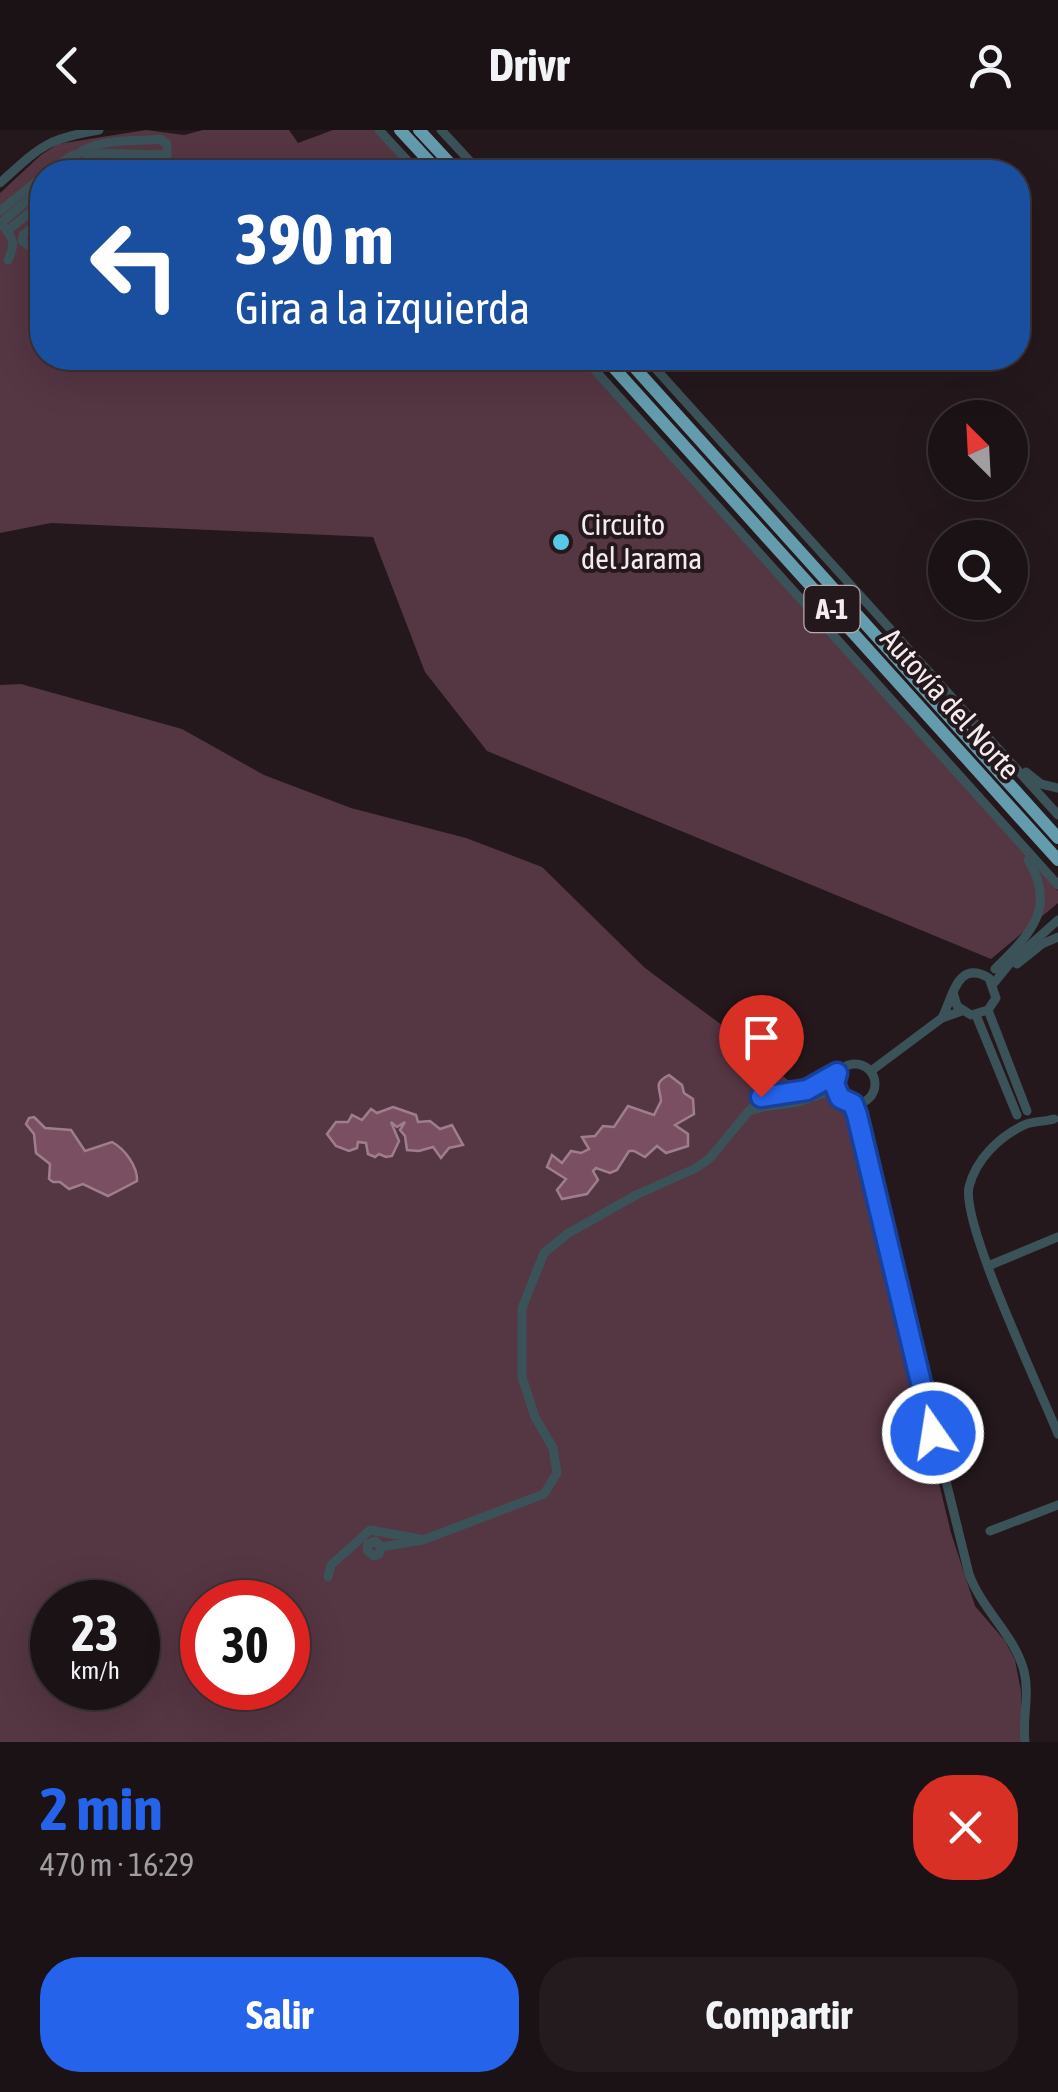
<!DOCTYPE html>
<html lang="es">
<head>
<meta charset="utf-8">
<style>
	:root { --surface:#1b1216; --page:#241b1f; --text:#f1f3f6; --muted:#a09ea1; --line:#393235; --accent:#2563eb }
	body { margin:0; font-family:"Asap Condensed",sans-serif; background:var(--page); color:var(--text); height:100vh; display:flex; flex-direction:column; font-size:38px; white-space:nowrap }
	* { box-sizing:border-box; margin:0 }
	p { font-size:32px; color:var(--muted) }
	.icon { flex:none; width:55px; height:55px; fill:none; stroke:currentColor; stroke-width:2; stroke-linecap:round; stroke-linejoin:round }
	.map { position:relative; height:1612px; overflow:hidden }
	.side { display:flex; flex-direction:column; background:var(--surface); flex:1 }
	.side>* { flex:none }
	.banner { position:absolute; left:30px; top:30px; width:1000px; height:210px; border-radius:40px; box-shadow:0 10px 40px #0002,0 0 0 2px var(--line); background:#1a4fa0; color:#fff; overflow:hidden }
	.needle { width:65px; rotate:336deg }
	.fabs { position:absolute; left:928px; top:270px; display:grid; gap:20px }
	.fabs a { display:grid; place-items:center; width:100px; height:100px; border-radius:50%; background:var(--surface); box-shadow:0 10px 40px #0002,0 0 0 2px var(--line); font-size:50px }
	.speed { position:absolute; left:30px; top:1450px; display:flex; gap:20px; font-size:50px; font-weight:700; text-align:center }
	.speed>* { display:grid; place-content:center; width:130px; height:130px; border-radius:50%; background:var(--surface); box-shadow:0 10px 40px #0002,0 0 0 2px var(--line); line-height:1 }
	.speed small { font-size:25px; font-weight:400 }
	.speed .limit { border:15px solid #d22; background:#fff; color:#111 }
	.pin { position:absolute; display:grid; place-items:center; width:85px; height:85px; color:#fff; margin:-102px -42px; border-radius:50% 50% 50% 0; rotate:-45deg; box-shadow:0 0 10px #0007 }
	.pin .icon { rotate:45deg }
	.me { position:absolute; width:110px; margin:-55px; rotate:347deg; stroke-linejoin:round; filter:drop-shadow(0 0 8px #0008) }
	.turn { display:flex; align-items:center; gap:35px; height:210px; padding:0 40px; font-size:45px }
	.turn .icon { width:130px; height:130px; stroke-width:2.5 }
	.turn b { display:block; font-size:70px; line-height:85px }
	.round { display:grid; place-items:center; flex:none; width:105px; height:105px; border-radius:40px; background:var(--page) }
	.summary { display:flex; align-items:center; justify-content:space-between; height:170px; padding:0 40px }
	h1 { font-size:60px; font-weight:700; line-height:75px; color:var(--accent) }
	.cta { display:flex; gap:20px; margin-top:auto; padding:20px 40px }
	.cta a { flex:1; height:115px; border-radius:40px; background:var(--accent); color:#fff; font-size:40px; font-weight:700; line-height:115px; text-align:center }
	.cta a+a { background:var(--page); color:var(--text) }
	header { display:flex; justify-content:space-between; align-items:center; height:130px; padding:0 40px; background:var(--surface); font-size:45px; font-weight:700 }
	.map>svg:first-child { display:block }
	.green { fill:#553643; fill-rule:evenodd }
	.water { fill:#7b4f62; stroke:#9f7e8c; stroke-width:2.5 }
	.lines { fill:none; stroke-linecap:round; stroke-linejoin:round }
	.minor { stroke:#3c5259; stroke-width:9 }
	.highway { stroke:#649cae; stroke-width:12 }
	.route-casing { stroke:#184099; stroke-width:25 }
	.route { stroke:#2563eb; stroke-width:18 }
	.poi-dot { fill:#5bc7e7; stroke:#24181d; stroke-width:4 }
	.labels { text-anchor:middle; stroke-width:8; stroke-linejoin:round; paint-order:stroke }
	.shield { fill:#24181d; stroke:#b5acaf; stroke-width:2.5 }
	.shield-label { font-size:28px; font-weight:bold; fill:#f3ebee }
	.poi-label { font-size:30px; fill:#f3ebee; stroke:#24181d; text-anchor:start }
	.street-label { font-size:30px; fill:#f3ebee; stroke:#24181d }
</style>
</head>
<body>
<header><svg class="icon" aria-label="back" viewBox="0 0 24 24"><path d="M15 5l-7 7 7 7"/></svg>Drivr<svg class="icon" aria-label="person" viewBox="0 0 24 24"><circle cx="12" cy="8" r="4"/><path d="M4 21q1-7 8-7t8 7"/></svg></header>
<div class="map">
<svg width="1058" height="1612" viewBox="0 0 1058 1612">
	<rect width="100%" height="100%" fill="#24181d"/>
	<g class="green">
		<polygon points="146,0 184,5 203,0 289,0 298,13 333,0 375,0 413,42 42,42 42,228 579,228 1018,713 1058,761 1058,773 991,829 487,621 425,542 373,407 51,393 0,403 0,63 41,25 58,14"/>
		<path d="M21,554L182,599L264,645L351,678L466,708L542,737L645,838L738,907L797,958L829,944C827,965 830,974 850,984L951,1403L975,1476L1005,1511L1015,1530L1021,1561V1612H0V555ZM52,1472H138V1558H52ZM202,1472H288V1558H202Z"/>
	</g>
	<g class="water">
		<path d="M669,945L682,955L684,963L693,969L694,984L675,995L688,1004V1016L666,1023L657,1016L645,1027L634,1021H629L617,1040L610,1043L596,1038L593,1041L598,1050L587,1064L562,1069L557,1060L566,1049L547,1037L552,1025L562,1033L571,1021L581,1023L589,1019L582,1007L595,1006L603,996L614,997L628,976L654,985L661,971C660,957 653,953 669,945Z"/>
		<polygon points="393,977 416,985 418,992 430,991 440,999 452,995 463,1015 449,1018 441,1028 433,1017 419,1021 407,1020 405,1006 400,1000 405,992 397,997 391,992 399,1011 392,1026 386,1027 379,1024 375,1027 368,1024 366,1013 358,1012 357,1018 349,1021 336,1016 327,1004 336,992 348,992 352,985 362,990 371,979 377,983"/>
		<path d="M34,987L45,998L71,1000L85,1021L112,1012C125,1019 138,1037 137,1051L108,1066L83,1054L69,1059L60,1052H53L49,1049L50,1034L36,1023L34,1004L26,994L29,988Z"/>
	</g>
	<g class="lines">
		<g class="minor">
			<polyline points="379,0 418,42"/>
			<polyline points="441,0 480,42"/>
			<polyline points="49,42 73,25"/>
			<path d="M77,42L72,30C89,7 134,12 160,9L167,14V25L90,23L87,26V42"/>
			<polyline points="91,42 102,35 135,29"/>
			<path d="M0,53C40,17 45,9 99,0"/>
			<polyline points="42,77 32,98 23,105 22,111 28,115 33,112 42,95"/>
			<polyline points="0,81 42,47"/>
			<polyline points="1,93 42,58"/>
			<path d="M4,97C14,109 15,116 8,130"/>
			<polyline points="7,101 42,73"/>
			<polyline points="584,228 1058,755"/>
			<polyline points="646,228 1058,685"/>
			<polyline points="1026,642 1041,654 1058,658"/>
			<polyline points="1017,834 1042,814 1058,807"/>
			<path d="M995,839C1029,805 1058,778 1028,730"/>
			<polyline points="994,853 1011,832 1058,790"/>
			<polyline points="988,880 1027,981"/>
			<polyline points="976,885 1017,985"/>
			<path d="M942,888C953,867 957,829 989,848L996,868L988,880L971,885L957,876L953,862"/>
			<circle cx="855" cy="954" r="20"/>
			<polyline points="871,941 942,888 962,881"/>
			<path d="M837,943L807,960L766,964L748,982C765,974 779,976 797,972C812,969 822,960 838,963"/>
			<path d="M853,975L969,1444C982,1480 1014,1504 1024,1541C1030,1565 1022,1588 1025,1612"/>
			<path d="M1054,989C1044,992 1032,991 1024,995C999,1007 976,1029 969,1057C961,1094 1040,1259 1058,1304"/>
			<polyline points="988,1136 1058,1107"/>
			<polyline points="990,1401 1058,1375"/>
			<polyline points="381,1417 379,1424 374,1426 367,1420 368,1414 375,1411 381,1417 423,1410 544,1364 557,1343 553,1318 535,1287 522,1247 522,1178 544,1123 567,1104 636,1065 696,1038 710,1028 748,982"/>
			<polyline points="328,1447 331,1435 370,1400 420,1409"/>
		</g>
		<g class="highway">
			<polyline points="400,0 439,42"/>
			<polyline points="419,0 458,42"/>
			<polyline points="605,228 1058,730"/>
			<polyline points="626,228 1058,708"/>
		</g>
	</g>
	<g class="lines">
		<g class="route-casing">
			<polyline id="route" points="761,967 807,960 837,943 834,954 840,968 853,974 857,985 933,1303"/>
		</g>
		<use href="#route" class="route"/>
	</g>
	<circle class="poi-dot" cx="561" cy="412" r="10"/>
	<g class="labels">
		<rect class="shield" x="804.5" y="456" width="55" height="46" rx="8"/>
		<g class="shield-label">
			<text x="832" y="489">A-1</text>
		</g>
		<g class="poi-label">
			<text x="581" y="405">Circuito<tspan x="581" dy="34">del Jarama</tspan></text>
		</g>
		<g class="street-label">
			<text transform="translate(950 574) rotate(48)" y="10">Autovía del Norte</text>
		</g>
	</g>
</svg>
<div class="fabs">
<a><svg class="needle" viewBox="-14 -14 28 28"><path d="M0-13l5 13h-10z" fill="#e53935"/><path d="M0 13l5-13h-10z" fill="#a09ea1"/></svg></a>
<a><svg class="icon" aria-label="search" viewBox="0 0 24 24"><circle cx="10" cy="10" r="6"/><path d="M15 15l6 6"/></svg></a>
</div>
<div class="speed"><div>23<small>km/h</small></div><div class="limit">30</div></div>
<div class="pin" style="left:761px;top:967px;background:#d93025"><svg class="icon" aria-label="arrive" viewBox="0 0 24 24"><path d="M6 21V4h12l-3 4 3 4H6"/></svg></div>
<svg class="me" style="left:933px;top:1303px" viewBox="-20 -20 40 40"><circle r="17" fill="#2563eb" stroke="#fff" stroke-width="3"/><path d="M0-11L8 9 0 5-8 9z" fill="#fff"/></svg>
<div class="banner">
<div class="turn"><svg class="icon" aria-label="left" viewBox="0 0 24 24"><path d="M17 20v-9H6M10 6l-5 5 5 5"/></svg><div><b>390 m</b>Gira a la izquierda</div></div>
</div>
</div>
<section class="side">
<div class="summary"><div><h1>2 min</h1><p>470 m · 16:29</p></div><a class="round" style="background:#d93025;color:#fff"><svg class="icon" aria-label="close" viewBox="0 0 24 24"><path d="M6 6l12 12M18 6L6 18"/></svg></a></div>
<div class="cta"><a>Salir</a><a>Compartir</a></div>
</section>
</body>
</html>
